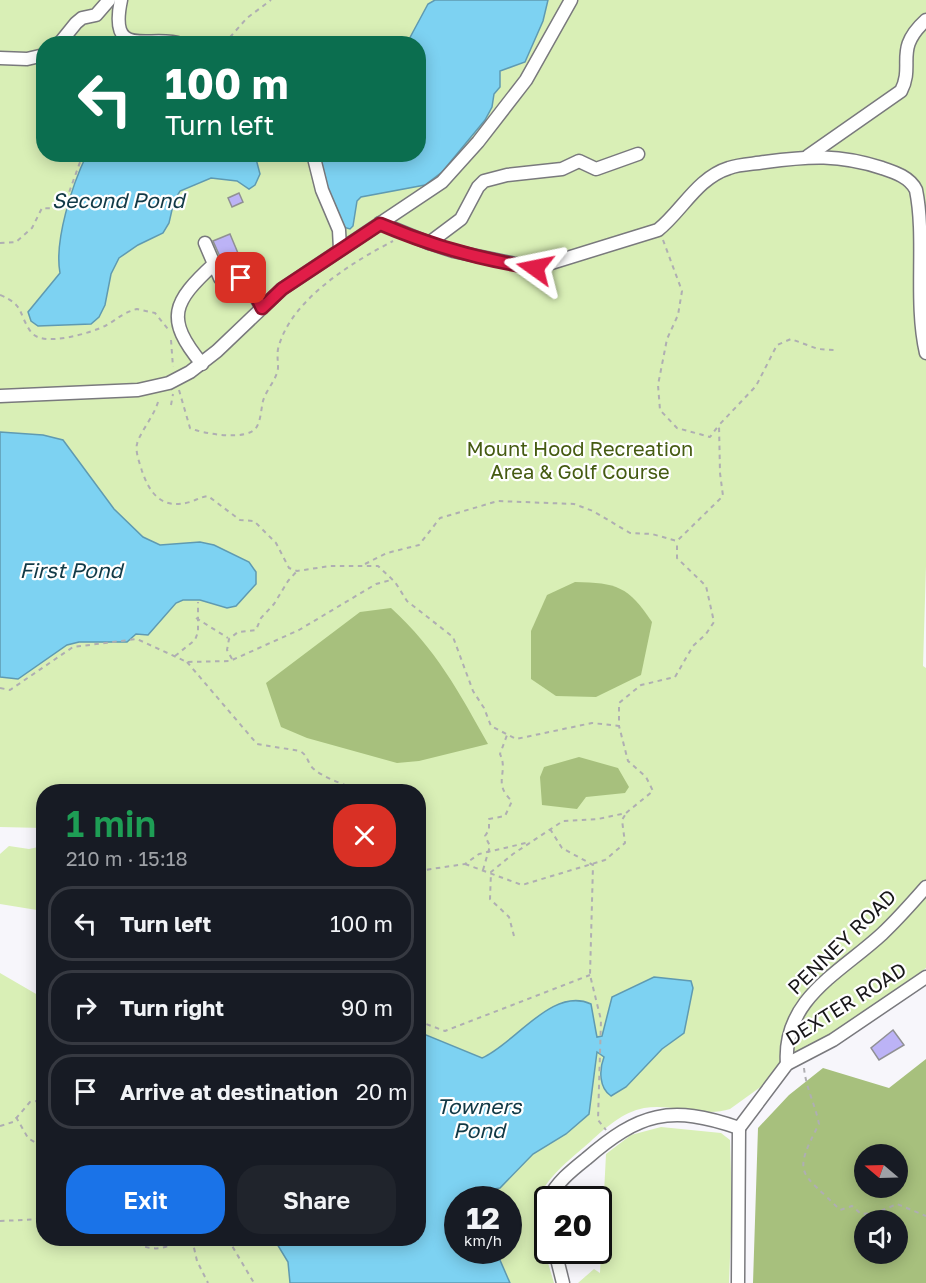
<!DOCTYPE html>
<html lang="en">
<head>
<meta charset="utf-8">
<style>
	:root { --surface:#171b24; --page:#20242c; --text:#f1f3f6; --muted:#9ea1a6; --line:#363941; --accent:#1a73e8 }
	body { margin:0; font-family:"Golos Text",sans-serif; background:var(--page); color:var(--text); height:100vh; display:flex; flex-direction:column; font-size:22px; white-space:nowrap }
	* { box-sizing:border-box; margin:0 }
	p { font-size:20px; color:var(--muted) }
	.icon { flex:none; width:33px; height:33px; fill:none; stroke:currentColor; stroke-width:2; stroke-linecap:round; stroke-linejoin:round }
	.map { position:relative; flex:1; overflow:hidden }
	.panel { position:absolute; left:36px; top:784px; width:390px; height:462px; display:flex; flex-direction:column; background:var(--surface); border-radius:24px; box-shadow:0 3px 15px #0003 }
	.panel>* { flex:none }
	.hud { position:absolute; left:36px; top:36px; width:390px; height:126px; border-radius:24px; box-shadow:0 3px 15px #0003; background:#0b6e4f; color:#fff; overflow:hidden }
	.needle { width:39px; rotate:289deg }
	.controls { position:absolute; left:854px; top:1144px; display:grid; gap:12px }
	.controls a { display:grid; place-items:center; width:54px; height:54px; border-radius:50%; background:var(--surface); box-shadow:0 3px 15px #0003; font-size:30px }
	.speed { position:absolute; left:444px; top:1186px; display:flex; gap:12px; font-size:30px; font-weight:700; text-align:center }
	.speed>* { display:grid; place-content:center; width:78px; height:78px; border-radius:50%; background:var(--surface); box-shadow:0 3px 15px #0003; line-height:1 }
	.speed small { font-size:15px; font-weight:400 }
	.speed .limit { border:3px solid #111; border-radius:9px; background:#fff; color:#111 }
	.pin { position:absolute; display:grid; place-items:center; width:51px; height:51px; color:#fff; margin:-26px; border-radius:12px; box-shadow:0 3px 9px #0006 }
	.me { position:absolute; width:66px; margin:-33px; rotate:282deg; stroke-linejoin:round; filter:drop-shadow(0 0 4px #0008) }
	.turn { display:flex; align-items:center; gap:21px; height:126px; padding:0 30px; font-size:27px }
	.turn .icon { width:78px; height:78px; stroke-width:2.5 }
	.turn b { display:block; font-size:42px; line-height:51px }
	.round { display:grid; place-items:center; flex:none; width:63px; height:63px; border-radius:24px; background:var(--page) }
	.headline { display:flex; align-items:center; justify-content:space-between; height:102px; padding:0 30px }
	h1 { font-size:36px; font-weight:600; line-height:45px; color:#1e9e55 }
	.primary-button { display:flex; gap:12px; margin-top:auto; padding:12px 30px }
	.primary-button a { flex:1; height:69px; border-radius:24px; background:var(--accent); color:#fff; font-size:24px; font-weight:600; line-height:69px; text-align:center }
	.primary-button a+a { background:var(--page); color:var(--text) }
	ul { padding:0; list-style:none }
	li { display:flex; align-items:center; gap:18px; height:75px; margin:0 12px 9px; padding:0 18px; border:3px solid var(--line); border-radius:24px }
	li div { flex:1 }
	li b { display:block; font-size:22px }
	li em { font-style:normal }
	.map>svg:first-child { display:block }
	.green { fill:#d9efb6; fill-rule:evenodd }
	.forest { fill:#a7c07d; fill-rule:evenodd }
	.water { fill:#7dd2f2; stroke:#5f9ab1; stroke-width:1.5 }
	.building { fill:#bcb3f6; stroke:#909094; stroke-width:1.5 }
	.lines { fill:none; stroke-linecap:round; stroke-linejoin:round }
	.minor-casing { stroke:#79797d; stroke-width:15 }
	.path { stroke:#afaeb2; stroke-width:2; stroke-dasharray:4.5 4.5; stroke-linecap:butt }
	.minor { stroke:#fff; stroke-width:12 }
	.route-casing { stroke:#92132f; stroke-width:15 }
	.route { stroke:#e11d48; stroke-width:10 }
	.labels { text-anchor:middle; stroke-width:4.5; stroke-linejoin:round; paint-order:stroke }
	.park-label { font-size:20px; fill:#455b12; stroke:#fff }
	.street-label { font-size:20px; fill:#181719; stroke:#fff }
	.water-label { font-size:21px; font-style:italic; fill:#113946; stroke:#fff }
</style>
</head>
<body>
<div class="map">
<svg width="926" height="1283" viewBox="0 0 926 1283">
	<rect width="100%" height="100%" fill="#f7f6fb"/>
	<g class="green">
		<path d="M0,0H926V566L923,666L926,668V968L730,1109C704,1118 672,1103 644,1108C623,1112 605,1128 590,1142C523,1198 530,1202 554,1283H0V973L43,998L44,1239H418V792H44L43,828L0,827ZM44,44H418V154H44ZM458,1200H508V1251H458Z"/>
		<polygon points="9,846 29,849 43,846 43,911 0,904 0,854"/>
		<polygon points="661,1127 721,1133 730,1140 732,1205 729,1283 578,1283 594,1269 600,1273 606,1154 631,1135"/>
	</g>
	<g class="forest">
		<path d="M575,582C617,583 628,586 652,622L641,675L596,697L556,696L531,679V631L547,595Z"/>
		<path d="M391,608C436,649 459,692 488,744L419,761L397,763L307,738L281,727L266,683L360,612Z"/>
		<polygon points="579,757 618,768 629,787 625,793 586,797 577,809 542,805 540,777 544,767"/>
		<path d="M926,1059V1283H753L758,1128L789,1095L823,1068L889,1088ZM864,1155H897V1188H864ZM864,1221H897V1254H864Z"/>
	</g>
	<g class="water">
		<path d="M435,0H548L543,21L525,62L500,71V87L494,94L492,107L485,120L442,172L425,185L361,197L357,201L353,226L350,229L343,227C340,204 314,179 321,154H418V44L407,43L428,4Z"/>
		<path d="M87,154L255,155L260,174L255,185L249,189L237,181L211,178L180,191L174,201L169,223L163,233L138,245L119,258L111,274L105,305L99,317L91,324L38,326L31,321L28,312L60,273C54,241 72,185 87,154Z"/>
		<polygon points="0,432 43,435 63,440 114,509 143,537 160,545 200,542 214,545 249,562 256,572 256,584 236,606 227,608 200,600 183,600 176,603 148,635 136,634 127,642 79,642 67,645 18,679 0,677"/>
		<path d="M654,977L691,981L693,988L684,1033L662,1049L626,1087L611,1096C599,1088 599,1070 604,1057L597,1052L589,1114L566,1134L533,1154L500,1188L494,1189L482,1200H458V1251H496L510,1283H290L288,1262L274,1239H418L419,1032L482,1058C515,1044 552,986 591,1004L596,1032L597,1037L602,1036L612,997Z"/>
	</g>
	<g class="building">
		<polygon points="239,193 243,202 232,207 228,198"/>
		<polygon points="230,234 245,270 243,271 226,270 213,241"/>
		<polygon points="893,1030 904,1045 879,1060 871,1048"/>
		<polygon points="582,1187 596,1191 592,1200 577,1200"/>
	</g>
	<g class="lines">
		<g class="minor-casing">
			<g id="minor">
				<path d="M121,0C108,62 151,33 181,44"/>
				<polyline points="59,44 76,23 82,18 96,15 109,0"/>
				<polyline points="0,58 27,59 44,55"/>
				<polyline points="313,154 322,190 339,230 340,249"/>
				<path d="M808,156L901,91C915,64 893,50 926,20"/>
				<polyline points="380,223 429,243 461,219 478,187 484,181 507,175 562,169 579,161 596,169 638,154"/>
				<polyline points="205,243 220,278 245,279 262,308"/>
				<path d="M429,243L453,251L535,268L658,230C682,211 697,178 729,168C740,164 754,164 765,162C809,156 839,154 882,168C894,172 910,177 916,190C926,239 914,301 926,353"/>
				<path d="M202,364C164,318 173,302 214,264"/>
				<polyline points="0,396 138,390 169,383 190,372 217,351 282,289 442,182 478,142 526,80 571,0"/>
				<path d="M787,1064C782,999 841,972 882,934C898,919 912,903 926,887"/>
				<path d="M548,1200C557,1182 571,1171 586,1159C639,1113 670,1104 739,1128L787,1064L833,1040L926,977"/>
				<polyline points="548,1203 548,1228"/>
				<polyline points="555,1251 563,1283"/>
				<polyline points="738,1283 739,1128"/>
			</g>
		</g>
		<g class="path">
			<polyline points="224,44 247,18 271,0"/>
			<polyline points="663,240 682,291 678,315 667,339 658,385 660,410 677,428 710,437 719,425"/>
			<polyline points="0,243 16,242 32,228 42,208 63,209 83,154"/>
			<path d="M0,295C25,305 18,314 31,332C42,348 90,333 105,326C116,320 124,312 137,309L155,313L168,329"/>
			<polyline points="171,340 173,367"/>
			<path d="M179,390L190,428C203,434 247,441 256,428C261,421 261,409 263,401C266,390 277,379 278,368C278,361 277,356 278,349C290,300 351,263 393,241"/>
			<path d="M158,402C154,416 139,434 137,444C135,452 140,464 142,471C150,494 162,510 190,502C196,500 201,497 208,496L240,520L254,521L276,543L289,568L297,571L330,566H378L395,582L407,601L453,637L473,691L484,708L491,726L516,739L592,723L619,726V703L641,685L675,677L693,646L706,634L714,622L706,586L677,558V541"/>
			<polyline points="171,405 173,394"/>
			<polyline points="365,564 387,553 419,545 440,518 498,501 574,504 593,511 630,533 652,534 677,541 723,496 720,473 719,425 756,386 777,345 791,339 818,349 834,350"/>
			<polyline points="196,618 228,638"/>
			<polyline points="175,656 195,640 198,632 198,602"/>
			<polyline points="232,659 227,650 229,639 238,632 256,630 261,618 274,604 288,581 297,571"/>
			<path d="M187,662L257,744L300,751C307,755 307,760 311,766C319,777 353,788 365,792"/>
			<polyline points="0,688 10,690 73,647 137,639 187,662 230,661 299,630 376,584 391,580"/>
			<polyline points="550,829 562,848 593,865 590,975 601,1020 598,1120 606,1130"/>
			<polyline points="465,864 522,885 605,860 625,843 622,820 625,815"/>
			<path d="M483,870L490,846L485,836L489,830V819L505,816L512,801C492,783 509,773 500,754L507,735"/>
			<polyline points="418,871 465,864 479,854 530,842"/>
			<polyline points="514,936 509,917 490,899 491,872 513,854 563,821 598,819 626,813 653,791 646,777 628,761 619,726"/>
			<polyline points="418,1021 445,1031 590,975"/>
			<path d="M804,1068C806,1088 815,1104 819,1124C791,1177 802,1171 840,1210L852,1206L861,1214L876,1213L897,1204L926,1216"/>
			<polyline points="16,1117 28,1138 44,1148"/>
			<polyline points="0,1126 13,1122 30,1102 44,1100"/>
			<polyline points="0,1221 44,1219"/>
			<path d="M129,1239C145,1250 164,1253 178,1239"/>
			<polyline points="192,1239 197,1261 208,1283"/>
			<polyline points="228,1239 254,1283"/>
		</g>
		<use href="#minor" class="minor"/>
	</g>
	<g class="lines">
		<g class="route-casing">
			<path id="route" d="M241,278L249,281L262,308L282,289L380,224C429,245 482,260 535,268"/>
		</g>
		<use href="#route" class="route"/>
	</g>
	<g class="labels">
		<g class="park-label">
			<text x="580" y="456">Mount Hood Recreation<tspan x="580" dy="23">Area &amp; Golf Course</tspan></text>
		</g>
		<g class="street-label">
			<text transform="translate(842 942) rotate(-44)" y="7">PENNEY ROAD</text>
			<text transform="translate(846 1004) rotate(-32)" y="7">DEXTER ROAD</text>
		</g>
		<g class="water-label">
			<text x="118" y="208">Second Pond</text>
			<text x="71" y="578">First Pond</text>
			<text x="479" y="1114">Towners<tspan x="479" dy="24">Pond</tspan></text>
		</g>
	</g>
</svg>
<div class="controls">
<a><svg class="needle" viewBox="-14 -14 28 28"><path d="M0-13l5 13h-10z" fill="#e53935"/><path d="M0 13l5-13h-10z" fill="#9ea1a6"/></svg></a>
<a><svg class="icon" aria-label="sound" viewBox="0 0 24 24"><path d="M4 9h4l5-4v14l-5-4H4zM17 9q2 3 0 6"/></svg></a>
</div>
<div class="speed"><div>12<small>km/h</small></div><div class="limit">20</div></div>
<div class="pin" style="left:241px;top:278px;background:#d93025"><svg class="icon" aria-label="arrive" viewBox="0 0 24 24"><path d="M6 21V4h12l-3 4 3 4H6"/></svg></div>
<svg class="me" style="left:535px;top:268px" viewBox="-20 -20 40 40"><path d="M0-17L14 15 0 8-14 15z" fill="#e11d48" stroke="#fff" stroke-width="4"/></svg>
<div class="hud">
<div class="turn"><svg class="icon" aria-label="left" viewBox="0 0 24 24"><path d="M17 20v-9H6M10 6l-5 5 5 5"/></svg><div><b>100 m</b>Turn left</div></div>
</div>
<section class="panel">
<div class="headline"><div><h1>1 min</h1><p>210 m · 15:18</p></div><a class="round" style="background:#d93025;color:#fff"><svg class="icon" aria-label="close" viewBox="0 0 24 24"><path d="M6 6l12 12M18 6L6 18"/></svg></a></div>
<ul>
<li><svg class="icon" aria-label="left" viewBox="0 0 24 24"><path d="M17 20v-9H6M10 6l-5 5 5 5"/></svg><div><b>Turn left</b></div><em>100 m</em></li>
<li><svg class="icon" aria-label="right" viewBox="0 0 24 24"><path d="M7 20v-9h11M14 6l5 5-5 5"/></svg><div><b>Turn right</b></div><em>90 m</em></li>
<li><svg class="icon" aria-label="arrive" viewBox="0 0 24 24"><path d="M6 21V4h12l-3 4 3 4H6"/></svg><div><b>Arrive at destination</b></div><em>20 m</em></li>
</ul>
<div class="primary-button"><a>Exit</a><a>Share</a></div>
</section>
</div>
</body>
</html>
